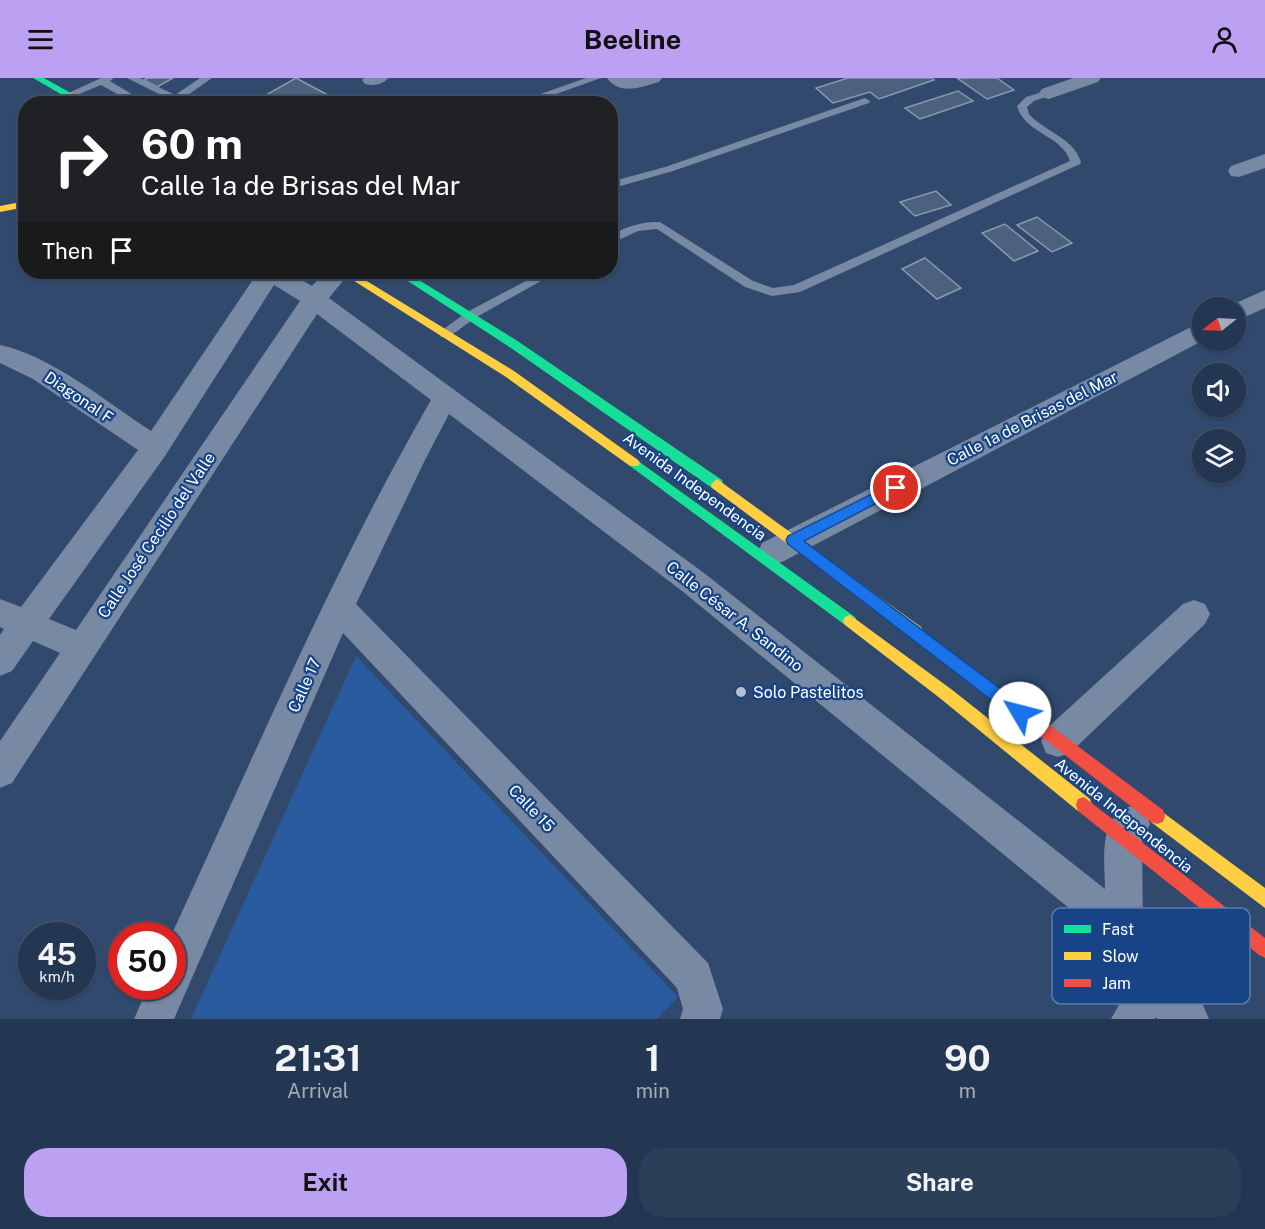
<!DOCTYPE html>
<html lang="en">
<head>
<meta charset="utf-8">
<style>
	:root { --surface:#243752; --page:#2c3f59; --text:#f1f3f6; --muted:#a3acb8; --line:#415169; --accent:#bca0f2 }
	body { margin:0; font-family:"Public Sans",sans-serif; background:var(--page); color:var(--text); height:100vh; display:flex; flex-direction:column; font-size:22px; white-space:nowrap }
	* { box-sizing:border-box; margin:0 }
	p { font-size:20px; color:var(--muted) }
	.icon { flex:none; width:33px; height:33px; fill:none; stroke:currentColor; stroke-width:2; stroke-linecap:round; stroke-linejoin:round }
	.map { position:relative; height:941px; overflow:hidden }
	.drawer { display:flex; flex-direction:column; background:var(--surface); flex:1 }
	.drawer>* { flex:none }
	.banner { position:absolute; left:18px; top:18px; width:600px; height:183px; border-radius:24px; box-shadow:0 2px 4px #0004,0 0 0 2px var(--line); background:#202124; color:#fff; overflow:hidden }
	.needle { width:39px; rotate:252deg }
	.controls { position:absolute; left:1192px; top:219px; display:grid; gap:12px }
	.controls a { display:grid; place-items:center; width:54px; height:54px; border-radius:50%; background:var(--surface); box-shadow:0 2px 4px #0004,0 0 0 2px var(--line); font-size:30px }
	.speed { position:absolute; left:18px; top:844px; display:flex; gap:12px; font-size:30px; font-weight:700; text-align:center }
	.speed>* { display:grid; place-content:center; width:78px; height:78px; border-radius:50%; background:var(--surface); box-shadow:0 2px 4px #0004,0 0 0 2px var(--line); line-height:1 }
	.speed small { font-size:15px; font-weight:400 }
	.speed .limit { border:9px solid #d22; background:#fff; color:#111 }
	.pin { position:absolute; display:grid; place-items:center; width:51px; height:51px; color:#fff; margin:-26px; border:3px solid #fff; border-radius:50%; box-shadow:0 2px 6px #0007 }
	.me { position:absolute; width:66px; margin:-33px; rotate:307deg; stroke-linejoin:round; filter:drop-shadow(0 0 4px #0008) }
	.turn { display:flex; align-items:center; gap:21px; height:126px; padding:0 24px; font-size:27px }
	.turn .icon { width:78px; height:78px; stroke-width:2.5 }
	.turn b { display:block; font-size:42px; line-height:51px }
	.then { display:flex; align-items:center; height:57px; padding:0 24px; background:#0003; gap:12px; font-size:22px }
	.eta { display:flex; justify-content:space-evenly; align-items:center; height:102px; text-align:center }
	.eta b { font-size:36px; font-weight:700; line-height:42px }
	.button { display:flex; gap:12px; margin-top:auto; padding:12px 24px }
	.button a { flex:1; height:69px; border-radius:24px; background:var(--accent); color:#111; font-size:24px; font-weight:700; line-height:69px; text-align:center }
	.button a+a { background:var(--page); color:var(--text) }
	header { display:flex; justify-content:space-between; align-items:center; height:78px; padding:0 24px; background:var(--accent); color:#111; font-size:27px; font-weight:700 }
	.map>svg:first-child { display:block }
	.green { fill:#2a5b9e }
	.building { fill:#4c617e; stroke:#8a9ab1; stroke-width:1.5 }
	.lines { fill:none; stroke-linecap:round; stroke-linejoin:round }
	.lane { fill:#7789a3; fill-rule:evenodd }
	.street { fill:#7789a3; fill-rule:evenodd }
	.fast { fill:#16e098; fill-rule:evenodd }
	.slow { fill:#ffcf43; fill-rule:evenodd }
	.jam { fill:#f24e42; fill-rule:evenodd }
	.route { fill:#1a73e8; stroke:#114b97; stroke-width:1.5 }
	.poi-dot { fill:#b7bfcc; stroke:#164487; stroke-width:2 }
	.labels { text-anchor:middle; stroke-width:4.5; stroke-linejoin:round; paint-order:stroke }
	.street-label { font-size:16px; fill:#fff; stroke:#164487 }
	.poi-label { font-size:16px; fill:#fff; stroke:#164487; text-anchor:start }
	.key { fill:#164487; stroke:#5c7cab; stroke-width:1.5 }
	.key-label { font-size:16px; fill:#fff }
</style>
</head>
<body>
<header><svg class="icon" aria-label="menu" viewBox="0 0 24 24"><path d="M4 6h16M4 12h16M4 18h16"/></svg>Beeline<svg class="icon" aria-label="person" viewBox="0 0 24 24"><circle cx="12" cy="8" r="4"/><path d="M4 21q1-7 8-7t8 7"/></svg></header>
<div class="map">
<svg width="1265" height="941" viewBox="0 0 1265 941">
	<rect width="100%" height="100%" fill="#30496d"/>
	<polygon class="green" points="356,578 678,919 657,941 191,941"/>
	<g class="building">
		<polygon points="148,0 173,0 157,9 144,2"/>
		<polygon points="296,0 345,26 250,26"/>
		<polygon points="848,0 932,0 934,2 879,21 870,14 833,25 816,10"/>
		<polygon points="957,0 997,0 1014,12 987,21"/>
		<polygon points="958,13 973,23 920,41 905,30"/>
		<polygon points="936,113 951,127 915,138 900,124"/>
		<polygon points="1037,139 1072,165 1052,174 1017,147"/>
		<polygon points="1005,146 1038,173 1014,183 982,155"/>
		<polygon points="925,180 961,210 937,221 902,191"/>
	</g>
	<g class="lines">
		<g class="lane">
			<polygon points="101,0 114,0 110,3 148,26 135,26 101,7 72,19 64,17"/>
			<polygon points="127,0 140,0 175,17 200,0 212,0 175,26 163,26 169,21"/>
			<polygon points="586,0 601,0 528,26 512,26"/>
			<path d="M1049,12L1052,13V17L1034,23L1027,29L1029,36C1045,54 1073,59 1081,84L1080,86L800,214L772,218L745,209L657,151L638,153L610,166V157C626,149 642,143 660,144L753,203L773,210L794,207L1070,83C1062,57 1025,56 1017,28L1026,19Z"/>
			<polygon points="865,20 870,23 869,25 673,93 610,111 610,104 665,89"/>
			<polygon points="543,194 557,194 475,240 449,259 441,259 439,256 441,253 467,234"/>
		</g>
		<g class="street">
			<path d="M364,0H388C383,7 373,8 365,6L362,2Z"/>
			<path d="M607,0H662L659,4C642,9 620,18 607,0Z"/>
			<polygon points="1073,0 1101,0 1098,4 1049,21 1042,19 1039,15 1042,11"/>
			<polygon points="1265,76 1265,90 1239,99 1231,98 1228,93 1231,88"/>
			<path d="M258,194H288L312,208L325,194H350L329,220L704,495L1105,811C1105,788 1099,751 1119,734C1122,731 1128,729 1132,728L1145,733L1150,746L1142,763L1143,850L1150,872L1166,895L1203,927L1209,941H1158L1156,939L1155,941H1111L1129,909L1120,896L1108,862L682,513L449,336L425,382L356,526L708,885L723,931L720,941H680L683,931L677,910L343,555L174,941H134L148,909H172L171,858C254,678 332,494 431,322L317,236L12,705L0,710V663L60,575L33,563L12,593L0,598V557L4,551L0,549V521L21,529L138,372L33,301L0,285V267C50,277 108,325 151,353ZM274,207L300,223L76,552L49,541L165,378Z"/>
			<polygon points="1265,212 1265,230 1236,243 1236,230 1227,229"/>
			<polygon points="1203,243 1204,262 784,483 773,487 762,483 758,474 762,465"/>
			<polygon points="1194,522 1205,526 1210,536 1205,546 1070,675 1058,679 1046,675 1041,663 1046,651 1183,526"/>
		</g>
		<g class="fast">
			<polygon points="33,0 44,0 90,26 78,26"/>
			<polygon points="394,194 406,194 516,262 722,402 723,406 722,410 712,410 508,268"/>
			<polygon points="634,380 855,539 857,543 855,547 850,549 845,547 630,388 628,385 630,382"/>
		</g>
		<g class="slow">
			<polygon points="26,123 26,129 0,134 0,128"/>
			<polygon points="340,194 352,194 514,293 638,382 640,385 638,388 630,388 506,299"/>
			<polygon points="717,401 921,549 923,553 921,557 916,559 911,557 712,410 711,406"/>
			<polygon points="850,537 951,611 1090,721 1092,727 1090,733 1084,735 1078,733 941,621 845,547 843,543 845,539"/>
			<polygon points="1157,730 1265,810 1265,830 1151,744 1149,738 1151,732"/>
		</g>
		<g class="jam">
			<polygon points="916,547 1163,732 1165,738 1163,744 1157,746 1151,744 911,557 909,553 911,549"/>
			<polygon points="1084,719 1265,860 1265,880 1259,877 1078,733 1076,727 1078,721"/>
		</g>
	</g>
	<polygon class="route" points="896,404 900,406 902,410 900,413 804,463 1026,630 1028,635 1026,640 1020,642 1015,640 788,466 786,462 788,458"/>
	<circle class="poi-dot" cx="741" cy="614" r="6"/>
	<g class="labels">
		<g class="street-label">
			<text transform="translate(79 319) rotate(34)" y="6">Diagonal F</text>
			<text transform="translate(1032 340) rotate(-27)" y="6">Calle 1a de Brisas del Mar</text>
			<text transform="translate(695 408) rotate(36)" y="6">Avenida Independencia</text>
			<text transform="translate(156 457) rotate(-56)" y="6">Calle José Cecilio del Valle</text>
			<text transform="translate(735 538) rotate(38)" y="6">Calle César A. Sandino</text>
			<text transform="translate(304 607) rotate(-66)" y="6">Calle 17</text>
			<text transform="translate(532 730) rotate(46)" y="6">Calle 15</text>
			<text transform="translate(1124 737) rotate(39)" y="6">Avenida Independencia</text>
		</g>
		<g class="poi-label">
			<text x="753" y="620">Solo Pastelitos</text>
		</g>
	</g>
	<rect x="1052" y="830" width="198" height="96" rx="9" class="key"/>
	<rect x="1064" y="847" width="27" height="8" fill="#16e098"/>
	<rect x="1064" y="874" width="27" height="8" fill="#ffcf43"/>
	<rect x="1064" y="901" width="27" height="8" fill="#f24e42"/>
	<g class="key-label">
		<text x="1102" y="857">Fast</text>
		<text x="1102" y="884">Slow</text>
		<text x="1102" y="911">Jam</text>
	</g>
</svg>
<div class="controls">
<a><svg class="needle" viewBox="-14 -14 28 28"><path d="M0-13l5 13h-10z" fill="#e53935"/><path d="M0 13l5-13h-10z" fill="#a3acb8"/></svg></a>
<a><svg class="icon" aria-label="sound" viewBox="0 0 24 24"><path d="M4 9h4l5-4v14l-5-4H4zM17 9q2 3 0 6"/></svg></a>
<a><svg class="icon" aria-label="layers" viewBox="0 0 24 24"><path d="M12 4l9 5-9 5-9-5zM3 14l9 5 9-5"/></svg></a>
</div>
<div class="speed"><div>45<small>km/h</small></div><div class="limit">50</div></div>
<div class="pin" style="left:896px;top:410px;background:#d93025"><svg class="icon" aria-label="arrive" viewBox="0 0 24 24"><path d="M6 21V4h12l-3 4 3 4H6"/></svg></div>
<svg class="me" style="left:1020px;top:635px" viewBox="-20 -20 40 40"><circle r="19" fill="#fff"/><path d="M0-13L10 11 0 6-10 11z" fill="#1a73e8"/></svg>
<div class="banner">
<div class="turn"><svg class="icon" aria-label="right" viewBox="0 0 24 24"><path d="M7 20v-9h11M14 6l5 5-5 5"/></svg><div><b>60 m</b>Calle 1a de Brisas del Mar</div></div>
<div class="then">Then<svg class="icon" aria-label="arrive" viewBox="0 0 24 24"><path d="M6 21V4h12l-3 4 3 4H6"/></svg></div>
</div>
</div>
<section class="drawer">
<div class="eta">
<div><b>21:31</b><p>Arrival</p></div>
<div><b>1</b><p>min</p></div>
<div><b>90</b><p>m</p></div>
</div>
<div class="button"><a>Exit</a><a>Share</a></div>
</section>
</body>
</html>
